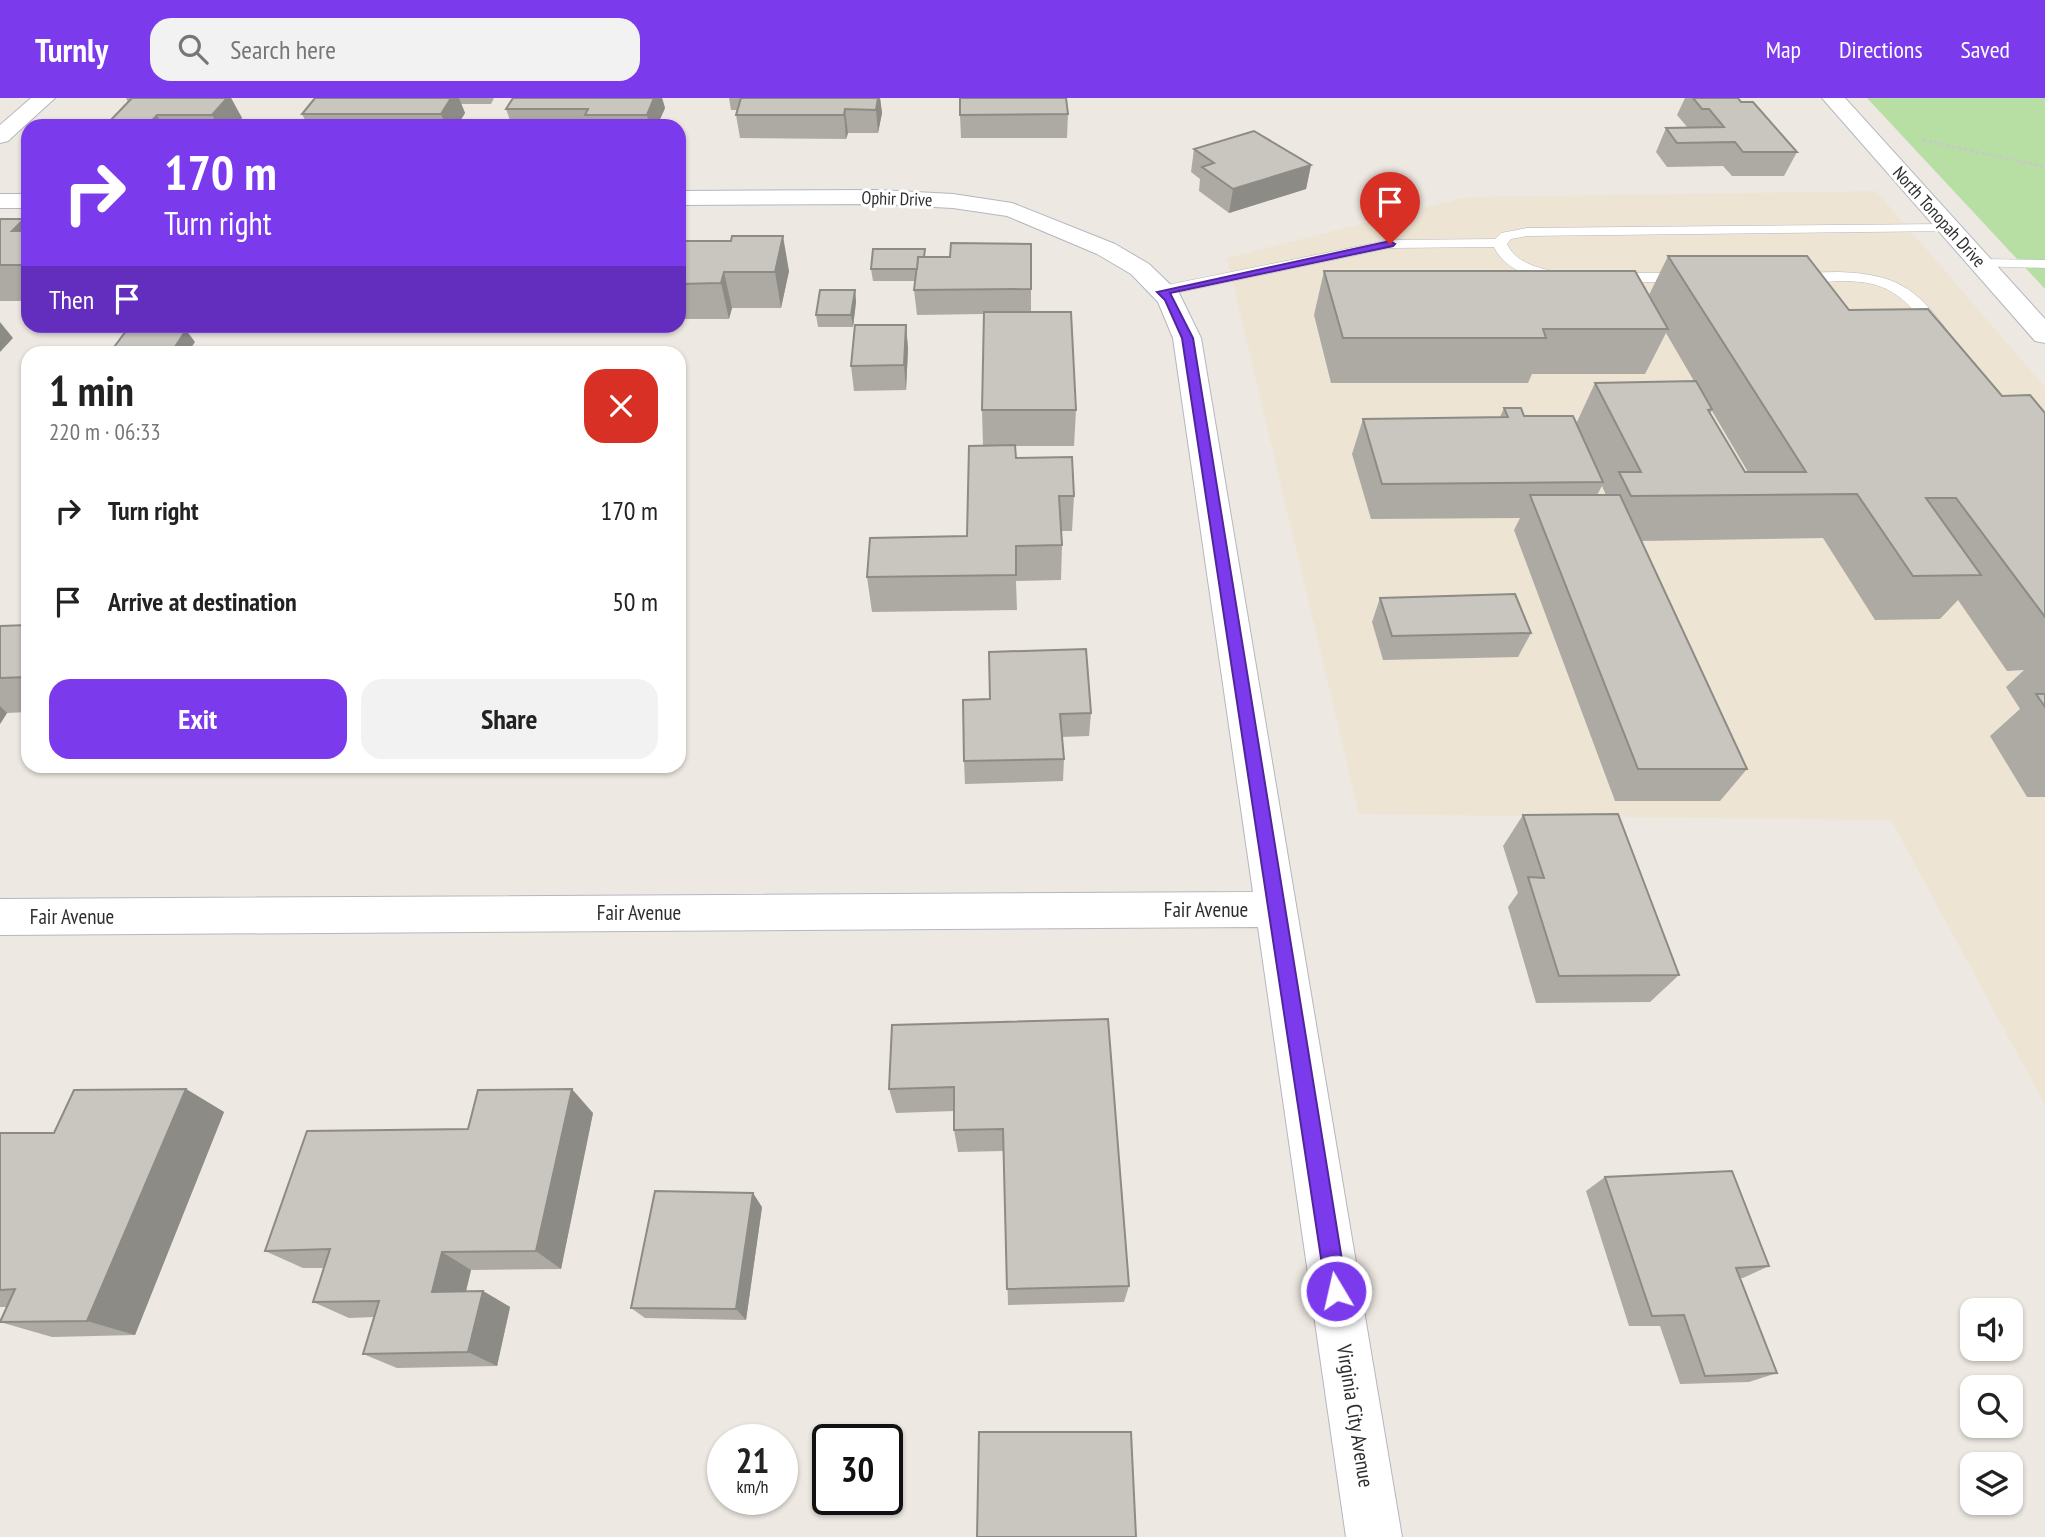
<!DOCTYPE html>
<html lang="en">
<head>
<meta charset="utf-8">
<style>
	:root { --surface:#fff; --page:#f2f2f2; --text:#222; --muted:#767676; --accent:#7c3aed }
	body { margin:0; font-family:"PT Sans Narrow",sans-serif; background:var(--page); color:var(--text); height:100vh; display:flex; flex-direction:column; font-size:26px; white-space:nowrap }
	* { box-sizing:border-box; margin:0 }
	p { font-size:23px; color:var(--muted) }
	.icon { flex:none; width:38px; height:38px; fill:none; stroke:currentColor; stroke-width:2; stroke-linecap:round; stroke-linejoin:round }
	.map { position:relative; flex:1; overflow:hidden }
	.panel { position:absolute; left:21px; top:248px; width:665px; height:427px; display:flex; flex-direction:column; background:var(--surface); border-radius:21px; box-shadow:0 2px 5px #0004 }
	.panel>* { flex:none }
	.banner { position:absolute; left:21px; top:21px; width:665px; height:214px; border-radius:21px; box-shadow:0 2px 5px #0004; background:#7c3aed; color:#fff; overflow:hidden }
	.controls { position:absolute; left:1960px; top:1200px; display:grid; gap:14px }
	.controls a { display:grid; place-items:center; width:63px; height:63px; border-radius:14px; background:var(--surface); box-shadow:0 2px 5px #0004; font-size:35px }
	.speed { position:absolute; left:707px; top:1326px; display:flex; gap:14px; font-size:35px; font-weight:700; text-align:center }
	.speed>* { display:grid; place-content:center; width:91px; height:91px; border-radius:50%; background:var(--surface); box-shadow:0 2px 5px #0004; line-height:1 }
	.speed small { font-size:18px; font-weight:400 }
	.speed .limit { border:4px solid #111; border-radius:10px; background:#fff; color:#111 }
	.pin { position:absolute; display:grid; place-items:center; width:60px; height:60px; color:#fff; margin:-72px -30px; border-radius:50% 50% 50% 0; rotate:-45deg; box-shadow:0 0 7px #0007 }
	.pin .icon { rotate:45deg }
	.me { position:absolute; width:77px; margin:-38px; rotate:351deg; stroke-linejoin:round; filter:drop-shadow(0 0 5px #0008) }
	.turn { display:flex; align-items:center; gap:24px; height:147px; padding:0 28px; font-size:32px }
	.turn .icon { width:91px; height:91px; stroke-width:2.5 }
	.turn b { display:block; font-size:49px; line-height:60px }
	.then { display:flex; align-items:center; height:66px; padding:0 28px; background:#0003; gap:14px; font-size:26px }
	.round { display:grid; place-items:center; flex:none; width:74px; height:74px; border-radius:21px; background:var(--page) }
	.summary { display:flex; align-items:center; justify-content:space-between; height:119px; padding:0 28px }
	h1 { font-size:42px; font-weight:600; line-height:52px }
	.action { display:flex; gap:14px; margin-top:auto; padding:14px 28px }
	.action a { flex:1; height:80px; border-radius:21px; background:var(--accent); color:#fff; font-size:28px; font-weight:600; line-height:80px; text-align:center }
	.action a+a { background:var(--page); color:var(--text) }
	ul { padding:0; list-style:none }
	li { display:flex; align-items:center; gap:21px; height:91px; padding:0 28px }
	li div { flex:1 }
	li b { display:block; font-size:26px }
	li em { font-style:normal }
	header { display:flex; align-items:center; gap:42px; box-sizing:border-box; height:98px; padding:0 35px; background:var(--accent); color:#fff }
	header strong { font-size:33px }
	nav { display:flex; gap:38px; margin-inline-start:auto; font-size:24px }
	.search { width:490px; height:63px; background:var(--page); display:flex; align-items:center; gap:18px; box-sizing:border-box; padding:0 24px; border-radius:21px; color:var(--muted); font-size:26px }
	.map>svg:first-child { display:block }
	.education { fill:#ede4d3 }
	.green { fill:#b7dfa3 }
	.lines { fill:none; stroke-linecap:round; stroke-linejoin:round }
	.service-casing { stroke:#b5b7bf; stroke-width:1 }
	.minor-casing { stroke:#b5b7bf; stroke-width:2 }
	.tertiary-casing { stroke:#b5b7bf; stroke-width:2 }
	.path { stroke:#c8c8c8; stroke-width:2.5; stroke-dasharray:3.5 2.5; stroke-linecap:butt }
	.service { fill:#fff; fill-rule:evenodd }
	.minor { fill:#fff; fill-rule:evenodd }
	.tertiary { fill:#fff; fill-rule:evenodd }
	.wall { fill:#adaaa4; fill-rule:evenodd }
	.shaded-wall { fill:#8d8b86 }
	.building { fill:#c9c6bf; stroke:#8d8b86; stroke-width:2 }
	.route { fill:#7c3aed; stroke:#51269a; stroke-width:2 }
	.labels { text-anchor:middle; stroke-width:6; stroke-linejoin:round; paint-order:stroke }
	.far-street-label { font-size:18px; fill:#2d2d2d; stroke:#fff }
	.street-label { font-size:21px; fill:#2d2d2d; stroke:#fff }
</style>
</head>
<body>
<header>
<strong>Turnly</strong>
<div class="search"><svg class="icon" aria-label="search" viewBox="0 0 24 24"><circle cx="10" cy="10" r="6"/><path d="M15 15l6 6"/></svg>Search here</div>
<nav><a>Map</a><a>Directions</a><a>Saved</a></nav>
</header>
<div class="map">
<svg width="2045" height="1439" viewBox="0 0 2045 1439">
	<rect width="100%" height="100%" fill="#ede8e1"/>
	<polygon class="education" points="1876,93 2045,289 2045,1007 1891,722 1359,716 1227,160 1467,99"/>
	<polygon class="green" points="1867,0 2045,0 2045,191"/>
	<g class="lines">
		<g class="service-casing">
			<g id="service">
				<path d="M1947,126L1952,127L1954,130L1952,133L1527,138L1511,141L1507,146C1518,168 1542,170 1564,176L1567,179L1564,182L1559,184C1533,178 1507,175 1494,149L1390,150L1162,198L1154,193L1162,188L1390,142L1495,141L1501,135L1527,130Z"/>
				<polygon points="1981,161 2045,162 2045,170 1976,168 1974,165 1976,162"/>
				<path d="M1839,174C1895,176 1916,189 1948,234L1940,239L1934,237C1887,173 1867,183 1793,185L1785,180L1793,175Z"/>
				<polygon points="1611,175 1688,175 1696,180 1688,185 1606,183 1603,180"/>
			</g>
		</g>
		<g class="minor-casing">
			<g id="minor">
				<polygon points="31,0 55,0 8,43 0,45 0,27"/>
				<polygon points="878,92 953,96 1012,105 1115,146 1149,166 1179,195 1201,240 1402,1439 1346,1439 1258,829 0,837 0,801 1253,794 1173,240 1158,204 1131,176 1097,156 1007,118 953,110 878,106 679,107 679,93"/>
				<rect x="0" y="96" width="28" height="14"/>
			</g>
		</g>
		<g class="tertiary-casing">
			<polygon id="tertiary" points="1822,0 1845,0 2045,221 2045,245 2035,243"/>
		</g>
		<polyline class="path" points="1923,42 2045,69"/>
		<use href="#service" class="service"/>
		<use href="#minor" class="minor"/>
		<use href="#tertiary" class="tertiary"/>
	</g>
	<g class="wall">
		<polygon points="126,0 231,0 242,20 235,28 105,28 128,4"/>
		<polygon points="315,0 494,0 491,6 461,6 465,15 457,28 308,28 302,16"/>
		<polygon points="513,0 662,0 665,10 657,28 512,28 506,11"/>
		<polygon points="729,0 880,0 882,15 878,35 848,35 846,41 740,40 736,17 737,12 731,12"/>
		<polygon points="1685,0 1738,0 1797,54 1784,78 1732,78 1723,68 1667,69 1656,54 1666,30 1688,30 1677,17"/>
		<polygon points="1068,16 1067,40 961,40 960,17"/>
		<polygon points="1194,51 1311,67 1306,91 1229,115 1199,93 1200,81 1191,74"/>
		<polygon points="0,121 24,121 28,126 28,203 0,203"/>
		<polygon points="679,133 682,143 789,173 781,210 732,210 729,221 679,221"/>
		<polygon points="1031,146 1031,214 1076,312 1074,348 1015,348 1016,360 1074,398 1072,433 1061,433 1062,447 1061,482 1016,483 1017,512 872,514 867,479 967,438 983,348 982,312 984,216 917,217 914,192 915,183 873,183 871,171 925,151 925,159 950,159"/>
		<path d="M1668,158L1849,212L2002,298L2045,315V699H2027L1990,638L2020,611L2006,589L2024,572L2007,573L1958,502L1940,521L1875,522L1823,440L1641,443L1747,671L1720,703H1615L1514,432L1520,420L1371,421L1352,356L1363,321L1500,319L1504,310L1524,318L1576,326L1595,285L1694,283L1666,235L1645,276H1532L1528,285H1331L1314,217L1324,173L1649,197ZM1712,313L1748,374H1745L1710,315ZM1602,388L1606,397H1597Z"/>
		<polygon points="855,192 856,204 853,229 818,229 816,217"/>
		<polygon points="906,227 908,251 906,292 854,293 851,268"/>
		<polygon points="187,228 318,228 314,234 191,233"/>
		<polygon points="1380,500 1531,535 1518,559 1383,562 1372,524"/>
		<polygon points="28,527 28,614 7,615 0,626 0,528"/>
		<polygon points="990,601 1091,615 1089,638 1062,639 1064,661 1063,683 965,686 964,663"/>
		<polygon points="1523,717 1679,877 1650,904 1536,905 1508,809 1518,795 1503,748"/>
		<polygon points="1108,921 1129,1188 1124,1204 1008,1207 1004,1053 958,1054 954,1032 954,1013 896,1015 889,991"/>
		<polygon points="186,991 224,1014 135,1237 52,1239 0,1224 7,1209 0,1209 0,1035 54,1035"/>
		<polygon points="593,1015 561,1171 471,1172 466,1193 483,1193 510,1209 497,1268 397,1270 363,1256 374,1219 349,1220 313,1204 324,1170 303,1170 265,1153 468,1031"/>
		<polygon points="1605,1079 1769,1168 1743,1180 1740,1180 1777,1275 1749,1284 1680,1286 1660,1228 1629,1228 1586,1093"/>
		<polygon points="762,1109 746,1222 645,1220 631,1210"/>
	</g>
	<g class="shaded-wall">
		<polygon points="227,0 231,0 242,20 235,28 219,28 212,17"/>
		<polygon points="451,0 459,0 465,15 457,28 446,28 441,16"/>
		<polygon points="654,0 662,0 665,10 657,28 649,28 647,17"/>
		<polygon points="878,0 880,0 882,15 878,35 876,12"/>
		<polygon points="845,11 848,35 846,41 844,17"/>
		<polygon points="157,17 163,28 147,28"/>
		<polygon points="1311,67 1306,91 1229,115 1233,91"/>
		<polygon points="24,121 28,126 28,154 12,133"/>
		<polygon points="783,138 789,173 781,210 775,174"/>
		<polygon points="724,174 732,210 729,221 721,185"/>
		<polygon points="855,192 856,204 853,229 851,217"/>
		<polygon points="0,224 13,240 0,254"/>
		<polygon points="906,227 908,251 906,292 904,267"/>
		<polygon points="310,228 318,228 314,234"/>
		<polygon points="186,232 195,244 187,256 171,256"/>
		<polygon points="679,589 682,598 679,611"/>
		<polygon points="0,608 7,615 0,626"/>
		<polygon points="186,991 224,1014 135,1237 87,1223"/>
		<polygon points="572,991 593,1015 561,1171 536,1153"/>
		<polygon points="753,1095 762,1109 746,1222 736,1211"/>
		<polygon points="442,1154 471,1172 462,1210 432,1194"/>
		<polygon points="483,1193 510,1209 497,1268 468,1254"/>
	</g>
	<g class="building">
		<polygon points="132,0 227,0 212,17 157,17 147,28 105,28"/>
		<polygon points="315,0 451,0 441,16 302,16"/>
		<polygon points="513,0 654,0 647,17 585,17 588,11 506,11"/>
		<polygon points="741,0 878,0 876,12 845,11 844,17 736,17"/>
		<polygon points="960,0 1066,0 1068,16 960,17"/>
		<polygon points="1693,0 1738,0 1741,4 1753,4 1797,54 1743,54 1735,44 1677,45 1666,30 1724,29 1709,11 1702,11"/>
		<polygon points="1254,33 1311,67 1233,91 1202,69 1214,65 1194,51"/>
		<polygon points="0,121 24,121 12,133 28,133 28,167 0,167"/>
		<polygon points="732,138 783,138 775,174 724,174 721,185 679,186 679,143 731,143"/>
		<polygon points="951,145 1031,146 1031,191 914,192 918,159 950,159"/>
		<polygon points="873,151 925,151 924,159 918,159 917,171 871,171"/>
		<polygon points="1668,158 1807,158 1849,212 1928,211 2002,298 2030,297 2045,315 2045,519 1956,400 1926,400 1981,477 1913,478 1857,396 1631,398 1619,374 1641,374 1595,285 1696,283 1712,311 1708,312 1745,374 1806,374"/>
		<polygon points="1324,173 1635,173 1668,231 1543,231 1546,240 1343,240"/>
		<polygon points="820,192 855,192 851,217 816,217"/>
		<polygon points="984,214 1071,214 1076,312 982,312"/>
		<polygon points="855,227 906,227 904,267 851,268"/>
		<polygon points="186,232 171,255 109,256 126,233"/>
		<polygon points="1504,310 1521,310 1524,318 1573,318 1603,384 1382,386 1363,321 1508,319"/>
		<polygon points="1015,347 1016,360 1072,359 1074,398 1059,398 1062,447 1016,448 1016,477 867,479 870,440 967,438 969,348"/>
		<polygon points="1530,397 1620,397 1747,671 1638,671"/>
		<polygon points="1515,496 1531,535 1392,538 1380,500"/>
		<polygon points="28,527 28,579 0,580 0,528"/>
		<polygon points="1086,551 1091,615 1060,616 1064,661 964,663 963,602 990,601 989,554"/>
		<polygon points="2036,596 2045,596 2045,609"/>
		<polygon points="1618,716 1679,877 1559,878 1528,779 1544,780 1523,717"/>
		<polygon points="1108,921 1129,1188 1007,1191 1003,1031 954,1032 954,989 889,991 892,927"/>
		<polygon points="186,991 87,1223 0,1224 15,1191 0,1192 0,1035 54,1035 74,992"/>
		<polygon points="572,991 536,1153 442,1154 432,1194 483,1193 468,1254 363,1256 379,1203 313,1204 330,1151 265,1153 307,1033 468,1031 478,992"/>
		<polygon points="1732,1073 1769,1168 1736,1170 1777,1275 1705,1278 1684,1217 1652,1218 1605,1079"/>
		<polygon points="655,1093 753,1095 736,1211 631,1210"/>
		<polygon points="979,1334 1131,1334 1136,1439 977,1439"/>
	</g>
	<polygon class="route" points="1390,143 1395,146 1393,148 1170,195 1193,240 1347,1193 1344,1201 1336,1204 1329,1201 1326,1193 1182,240 1165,202 1157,194"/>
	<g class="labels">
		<g class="far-street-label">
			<text transform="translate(897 101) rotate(2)" y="6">Ophir Drive</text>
			<text transform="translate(1939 119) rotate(48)" y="6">North Tonopah Drive</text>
		</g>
		<g class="street-label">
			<text x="1206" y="819">Fair Avenue</text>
			<text x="639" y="822">Fair Avenue</text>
			<text x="72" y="826">Fair Avenue</text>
			<text transform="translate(1355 1318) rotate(81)" y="7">Virginia City Avenue</text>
		</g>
	</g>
</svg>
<div class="controls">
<a><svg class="icon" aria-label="sound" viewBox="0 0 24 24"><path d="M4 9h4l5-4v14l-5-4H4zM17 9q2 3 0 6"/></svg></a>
<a><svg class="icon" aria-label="search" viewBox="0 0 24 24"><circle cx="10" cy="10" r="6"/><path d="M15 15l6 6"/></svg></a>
<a><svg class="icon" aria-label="layers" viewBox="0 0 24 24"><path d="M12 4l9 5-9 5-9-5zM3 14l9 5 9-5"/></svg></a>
</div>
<div class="speed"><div>21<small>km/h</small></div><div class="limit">30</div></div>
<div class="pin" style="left:1390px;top:146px;background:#d93025"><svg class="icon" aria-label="arrive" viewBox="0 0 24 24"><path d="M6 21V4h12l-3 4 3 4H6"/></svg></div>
<svg class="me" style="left:1336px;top:1193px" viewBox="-20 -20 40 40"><circle r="17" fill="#7c3aed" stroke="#fff" stroke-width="3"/><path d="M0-11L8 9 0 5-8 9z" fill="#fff"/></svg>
<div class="banner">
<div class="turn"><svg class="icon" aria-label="right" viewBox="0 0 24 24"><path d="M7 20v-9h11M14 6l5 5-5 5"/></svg><div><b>170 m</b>Turn right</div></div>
<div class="then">Then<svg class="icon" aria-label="arrive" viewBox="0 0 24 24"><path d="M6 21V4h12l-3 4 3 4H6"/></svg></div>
</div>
<section class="panel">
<div class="summary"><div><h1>1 min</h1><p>220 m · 06:33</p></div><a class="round" style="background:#d93025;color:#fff"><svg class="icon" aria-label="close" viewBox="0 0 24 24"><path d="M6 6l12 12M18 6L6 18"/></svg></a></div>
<ul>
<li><svg class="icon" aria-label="right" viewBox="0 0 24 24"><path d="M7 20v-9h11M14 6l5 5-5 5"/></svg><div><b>Turn right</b></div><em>170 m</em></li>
<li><svg class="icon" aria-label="arrive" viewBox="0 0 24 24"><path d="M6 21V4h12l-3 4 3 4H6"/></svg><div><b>Arrive at destination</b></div><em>50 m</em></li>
</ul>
<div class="action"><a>Exit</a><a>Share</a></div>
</section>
</div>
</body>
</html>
